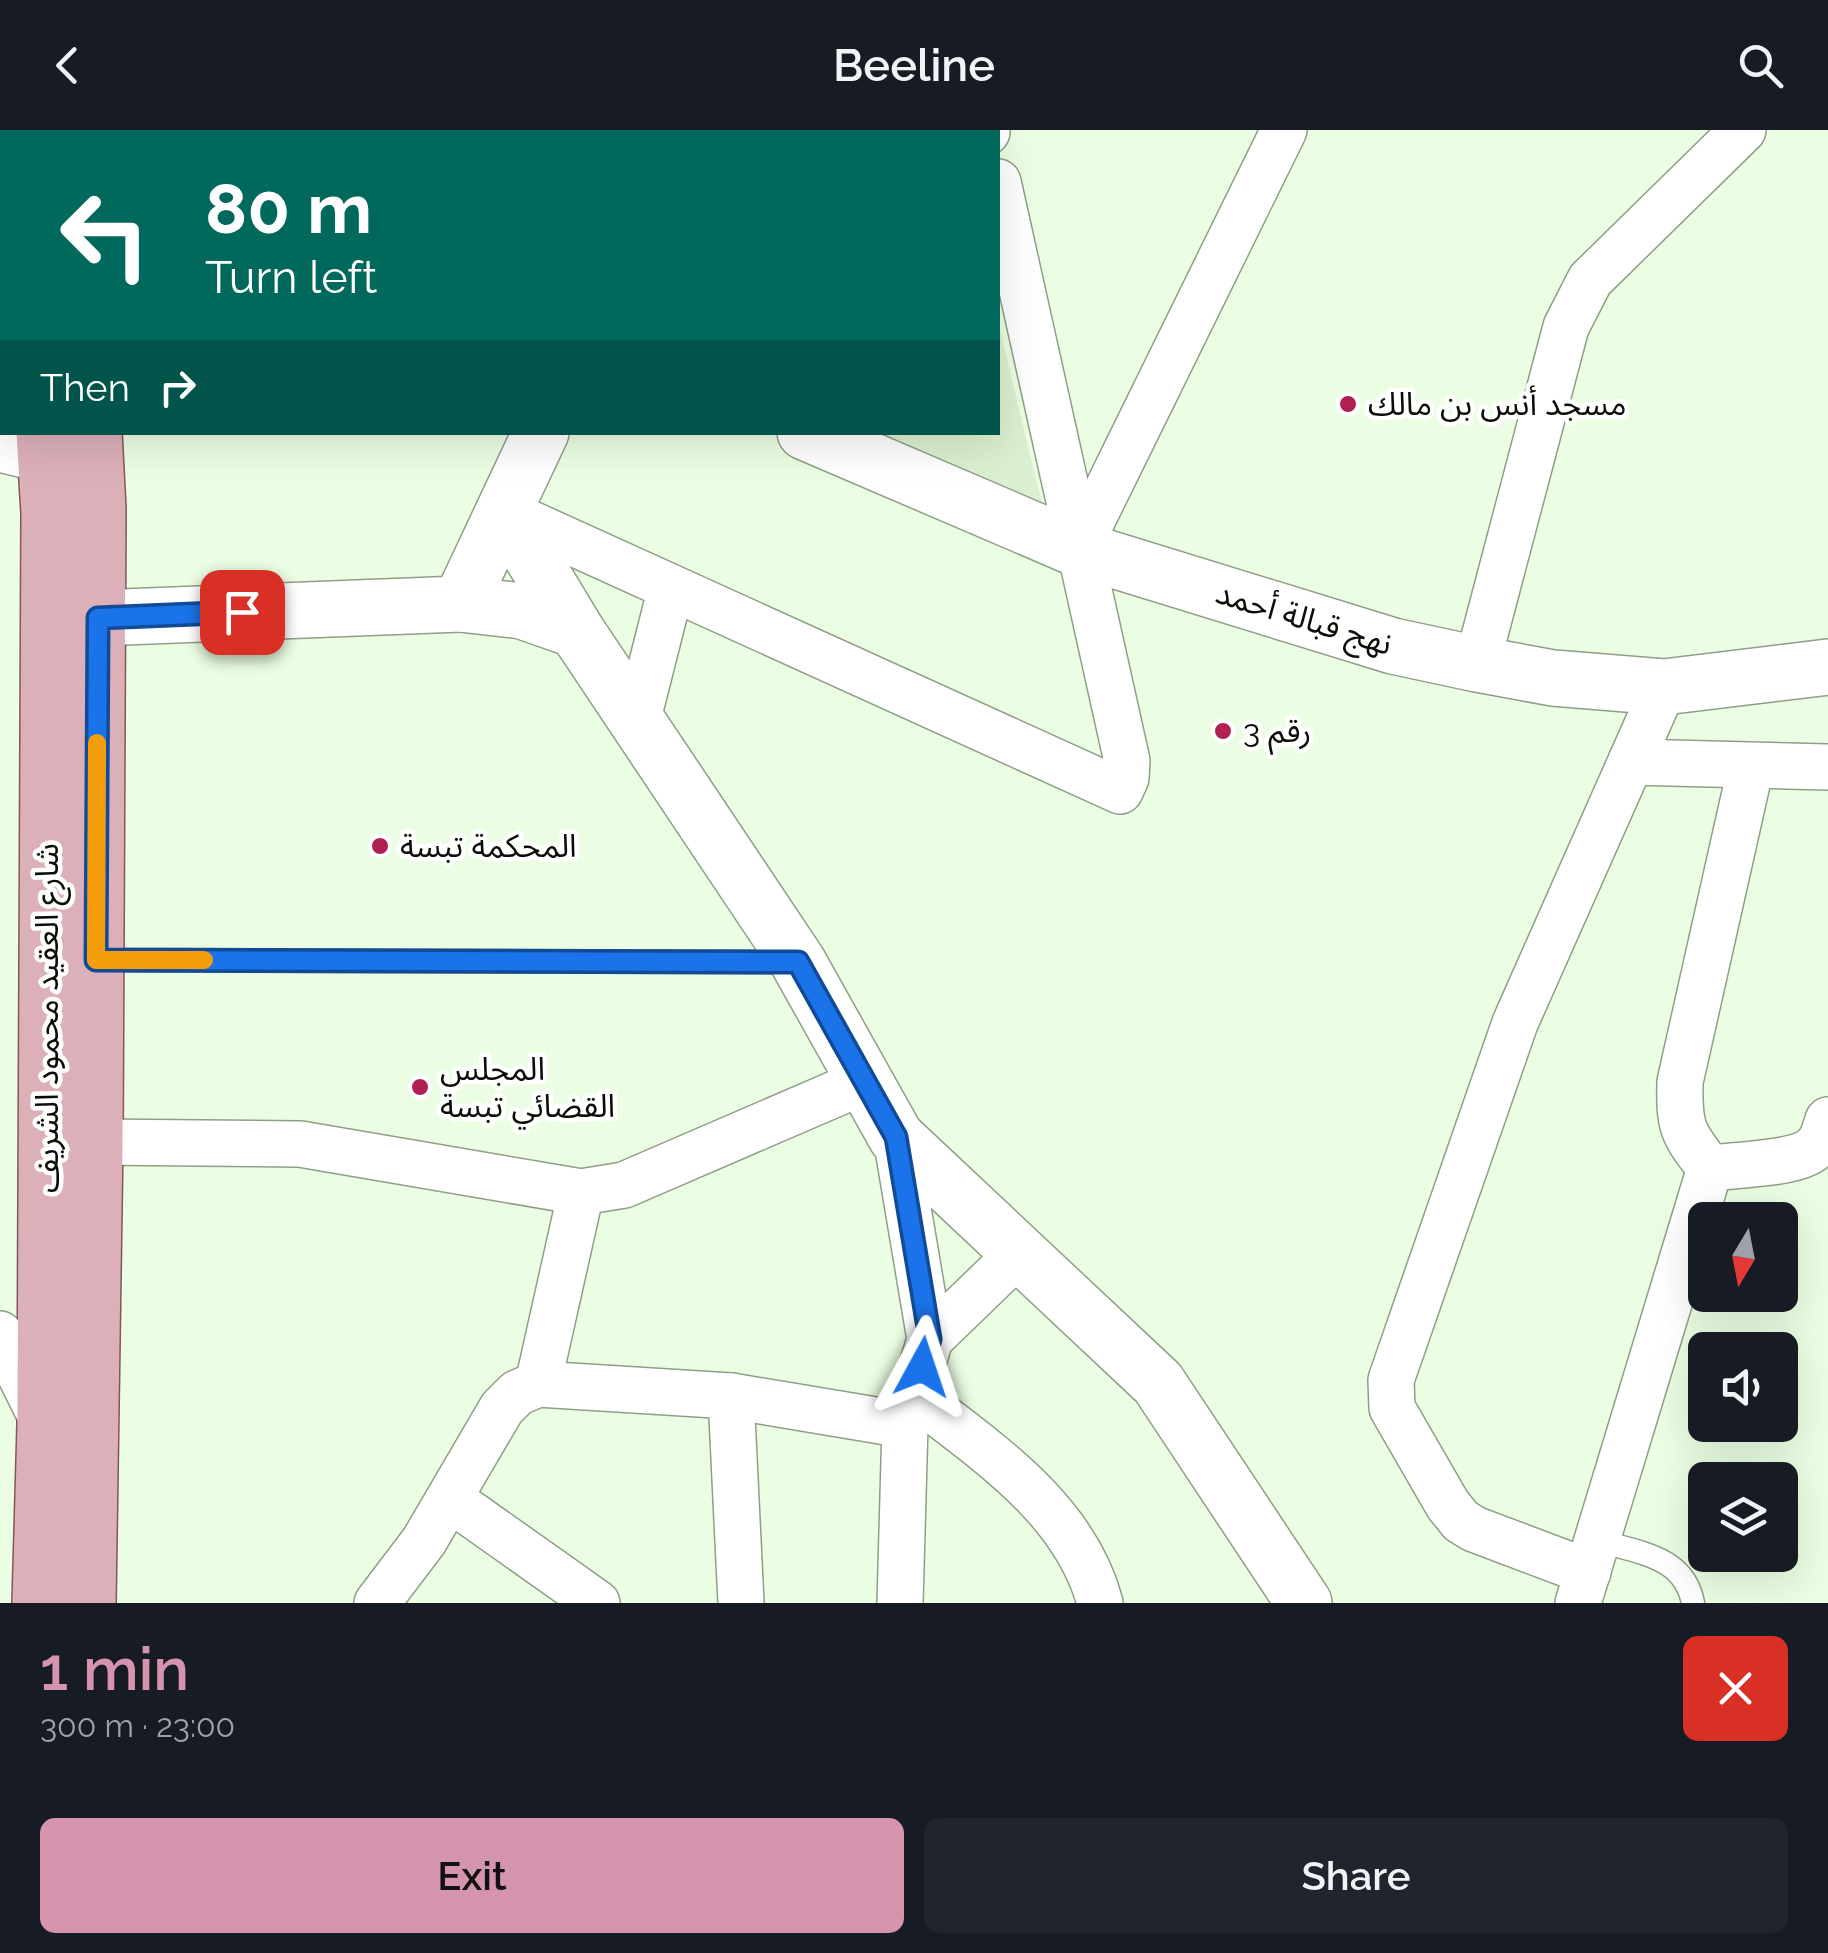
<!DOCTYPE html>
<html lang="en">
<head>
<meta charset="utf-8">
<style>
	:root { --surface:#171b24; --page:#20242c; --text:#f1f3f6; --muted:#9ea1a6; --accent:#d494ad }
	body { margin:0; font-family:Raleway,"Noto Sans Arabic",sans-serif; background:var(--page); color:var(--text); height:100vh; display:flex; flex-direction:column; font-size:38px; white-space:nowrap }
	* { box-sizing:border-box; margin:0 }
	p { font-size:32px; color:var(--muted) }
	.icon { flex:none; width:55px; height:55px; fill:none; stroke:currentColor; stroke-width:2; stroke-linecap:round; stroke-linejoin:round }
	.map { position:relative; height:1473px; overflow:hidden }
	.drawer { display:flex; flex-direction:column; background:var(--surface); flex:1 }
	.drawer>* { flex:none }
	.hud { position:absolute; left:0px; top:0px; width:1000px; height:305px; box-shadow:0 10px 40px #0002; background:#00695c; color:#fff; overflow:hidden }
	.needle { width:65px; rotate:190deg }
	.controls { position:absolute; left:1688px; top:1072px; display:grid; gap:20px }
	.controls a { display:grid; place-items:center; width:110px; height:110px; border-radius:15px; background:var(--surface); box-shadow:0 10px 40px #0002; font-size:50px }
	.pin { position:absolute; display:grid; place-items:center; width:85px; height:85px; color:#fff; margin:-42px; border-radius:20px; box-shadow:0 5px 15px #0006 }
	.me { position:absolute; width:110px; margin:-55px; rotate:5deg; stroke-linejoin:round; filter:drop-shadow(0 0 8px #0008) }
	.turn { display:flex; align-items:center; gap:35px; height:210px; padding:0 40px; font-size:45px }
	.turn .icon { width:130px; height:130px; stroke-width:2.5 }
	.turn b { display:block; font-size:70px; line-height:85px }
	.then { display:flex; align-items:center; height:95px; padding:0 40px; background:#0003; gap:20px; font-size:38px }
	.round { display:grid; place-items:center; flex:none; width:105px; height:105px; border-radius:15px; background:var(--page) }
	.head { display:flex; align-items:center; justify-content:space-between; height:170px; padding:0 40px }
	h1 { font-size:60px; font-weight:600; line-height:75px; color:var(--accent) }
	.cta { display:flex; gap:20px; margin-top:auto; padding:20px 40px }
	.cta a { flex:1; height:115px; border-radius:15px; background:var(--accent); color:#111; font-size:40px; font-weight:600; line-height:115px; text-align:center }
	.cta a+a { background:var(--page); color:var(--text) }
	header { display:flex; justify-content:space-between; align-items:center; height:130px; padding:0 40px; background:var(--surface); font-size:45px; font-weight:600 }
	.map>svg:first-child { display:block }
	.built { fill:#dbf0d0 }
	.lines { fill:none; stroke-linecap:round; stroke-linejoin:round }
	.service-casing { stroke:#8e9f87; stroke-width:25 }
	.minor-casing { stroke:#8e9f87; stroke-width:48 }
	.tertiary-casing { stroke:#8e9f87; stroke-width:58 }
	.primary-casing { stroke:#83565c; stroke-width:58 }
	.service { stroke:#fff; stroke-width:22 }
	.minor { stroke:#fff; stroke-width:45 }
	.tertiary { stroke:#fff; stroke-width:55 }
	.primary { stroke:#dcb0b9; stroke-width:55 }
	.route-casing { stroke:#114b97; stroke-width:25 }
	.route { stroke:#1a73e8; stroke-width:18 }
	.slow { stroke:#f59e0b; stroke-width:18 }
	.poi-dot { fill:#b02053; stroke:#fff; stroke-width:4 }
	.labels { text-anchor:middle; stroke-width:9; stroke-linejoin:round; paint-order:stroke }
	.poi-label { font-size:32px; fill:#090f06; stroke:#fff; text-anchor:start }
	.street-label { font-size:32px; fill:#090f06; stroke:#fff }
</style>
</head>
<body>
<header><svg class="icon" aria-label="back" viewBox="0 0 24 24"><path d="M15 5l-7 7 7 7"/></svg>Beeline<svg class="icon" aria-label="search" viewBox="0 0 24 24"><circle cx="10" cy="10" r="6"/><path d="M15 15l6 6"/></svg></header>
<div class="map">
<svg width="1828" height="1473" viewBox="0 0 1828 1473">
	<rect width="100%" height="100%" fill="#ebfee3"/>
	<g class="built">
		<polygon points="164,0 950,0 951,2 170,2"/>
		<polygon points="998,192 1043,378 868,303 998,302"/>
	</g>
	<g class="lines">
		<g class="service-casing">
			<g id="service">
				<polyline points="96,830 792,832"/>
				<path d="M1597,1410C1637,1423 1684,1425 1693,1473"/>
			</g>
		</g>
		<g class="minor-casing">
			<g id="minor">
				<polyline points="986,0 987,2"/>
				<polyline points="0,319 46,330"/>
				<polyline points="505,382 1120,661 1126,648 1127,631 998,52"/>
				<polyline points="1078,419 1284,0"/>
				<polyline points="1477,534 1566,197 1590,150 1743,0"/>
				<polyline points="637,592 671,458"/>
				<polyline points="1631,632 1828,637"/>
				<polyline points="95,1012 300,1014 581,1062 624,1055 865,951"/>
				<path d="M1710,1038C1682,1003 1679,997 1680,952L1751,636"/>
				<path d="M1710,1038C1735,1035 1786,1034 1807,1023C1821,1016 1824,1003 1828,990"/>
				<polyline points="0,1204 43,1291"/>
				<polyline points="930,1209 1020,1122"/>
				<polyline points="538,1254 581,1062"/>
				<path d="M914,1265C987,1322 1075,1379 1100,1473"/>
				<polyline points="731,1266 741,1473"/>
				<polyline points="450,1369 597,1473"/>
				<polyline points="1588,1442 1474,1399 1461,1391 1448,1375 1392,1278 1391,1250 1515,893 1664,557"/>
				<polyline points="377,1473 424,1411 502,1278 517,1263 538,1254 731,1266 905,1295 930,1209 896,1007"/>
				<polyline points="900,1473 905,1295"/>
				<polyline points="1578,1473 1710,1038"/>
			</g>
		</g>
		<g class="tertiary-casing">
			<g id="tertiary">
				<polyline points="132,0 137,2"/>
				<polyline points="805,302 1078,419 1393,516 1477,534 1553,548 1664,557 1828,537"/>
				<polyline points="505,382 576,500 798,832 896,1007 1158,1253 1304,1473"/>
				<polyline points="460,474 522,481 576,500"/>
				<polyline points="97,488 460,474 541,302"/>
			</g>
		</g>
		<g class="primary-casing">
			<g id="primary">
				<polyline points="43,0 44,2"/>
				<polyline points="0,28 2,38"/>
				<polyline points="40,1473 45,1295 49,383 44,302"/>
				<polyline points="88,1473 95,1012 98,379 94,302"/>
			</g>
		</g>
		<use href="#service" class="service"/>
		<use href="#minor" class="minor"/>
		<use href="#tertiary" class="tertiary"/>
		<use href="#primary" class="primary"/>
	</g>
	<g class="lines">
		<g class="route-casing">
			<polyline id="route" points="242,482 98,488 96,830 798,832 896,1007 930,1209 922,1237"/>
		</g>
		<use href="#route" class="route"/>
		<polyline class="slow" points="97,613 96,830 204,830"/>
	</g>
	<g class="poi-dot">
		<circle cx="1348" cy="274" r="10"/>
		<circle cx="1223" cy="601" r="10"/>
		<circle cx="380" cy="716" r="10"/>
		<circle cx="420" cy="957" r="10"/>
	</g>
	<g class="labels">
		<g class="poi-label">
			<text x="1368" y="285">مسجد أنس بن مالك</text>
			<text x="1243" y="612">رقم 3</text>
			<text x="400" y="727">المحكمة تبسة</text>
			<text x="440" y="950">المجلس<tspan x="440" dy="37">القضائي تبسة</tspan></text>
		</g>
		<g class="street-label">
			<text transform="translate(1304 488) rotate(17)" y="11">نهج قبالة أحمد</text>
			<text transform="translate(47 888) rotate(-90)" y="11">شارع العقيد محمود الشريف</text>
		</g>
	</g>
</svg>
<div class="controls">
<a><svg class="needle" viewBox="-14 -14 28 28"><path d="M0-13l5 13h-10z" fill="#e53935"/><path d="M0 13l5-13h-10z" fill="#9ea1a6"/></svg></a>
<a><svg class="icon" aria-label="sound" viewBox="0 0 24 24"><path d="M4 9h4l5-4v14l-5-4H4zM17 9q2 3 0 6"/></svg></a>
<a><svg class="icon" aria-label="layers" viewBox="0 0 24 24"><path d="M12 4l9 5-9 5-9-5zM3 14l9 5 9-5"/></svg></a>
</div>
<div class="pin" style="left:242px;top:482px;background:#d93025"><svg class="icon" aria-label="arrive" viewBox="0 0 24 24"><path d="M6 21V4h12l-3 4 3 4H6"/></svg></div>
<svg class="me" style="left:922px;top:1237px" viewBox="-20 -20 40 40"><path d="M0-17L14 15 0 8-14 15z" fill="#1a73e8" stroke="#fff" stroke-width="4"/></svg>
<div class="hud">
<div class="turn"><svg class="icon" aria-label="left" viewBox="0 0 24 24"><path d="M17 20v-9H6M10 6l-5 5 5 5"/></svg><div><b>80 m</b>Turn left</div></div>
<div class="then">Then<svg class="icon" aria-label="right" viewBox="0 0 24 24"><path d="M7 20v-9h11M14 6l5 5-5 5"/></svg></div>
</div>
</div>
<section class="drawer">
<div class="head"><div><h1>1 min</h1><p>300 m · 23:00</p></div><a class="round" style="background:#d93025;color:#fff"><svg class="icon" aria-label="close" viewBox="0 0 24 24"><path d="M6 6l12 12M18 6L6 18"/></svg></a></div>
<div class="cta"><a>Exit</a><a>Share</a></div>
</section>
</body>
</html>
